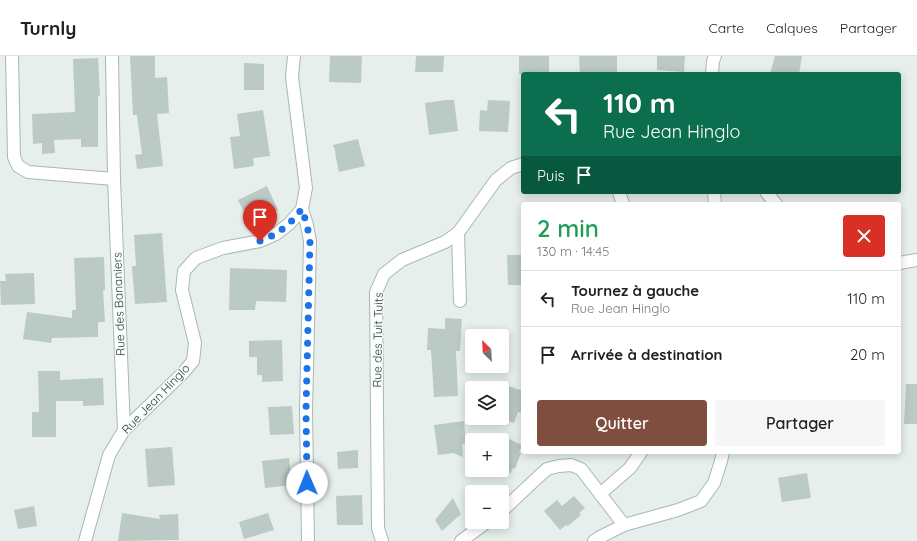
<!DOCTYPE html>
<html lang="fr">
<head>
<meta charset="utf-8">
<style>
	:root { --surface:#fff; --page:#f6f6f6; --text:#202124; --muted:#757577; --line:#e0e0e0; --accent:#7f4e3f }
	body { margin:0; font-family:Quicksand,sans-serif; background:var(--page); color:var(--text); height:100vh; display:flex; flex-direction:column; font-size:15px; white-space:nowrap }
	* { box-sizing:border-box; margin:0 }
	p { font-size:13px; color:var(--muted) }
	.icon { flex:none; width:22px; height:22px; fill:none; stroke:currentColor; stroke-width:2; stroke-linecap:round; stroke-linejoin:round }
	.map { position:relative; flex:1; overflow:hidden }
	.sheet { position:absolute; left:521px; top:146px; width:380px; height:252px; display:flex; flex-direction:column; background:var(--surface); border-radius:4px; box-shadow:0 2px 10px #0003 }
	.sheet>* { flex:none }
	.banner { position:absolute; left:521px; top:16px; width:380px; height:122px; border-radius:4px; box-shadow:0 2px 10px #0003; background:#0b6e4f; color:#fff; overflow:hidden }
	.needle { width:26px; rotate:336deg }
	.fabs { position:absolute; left:465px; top:273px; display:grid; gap:8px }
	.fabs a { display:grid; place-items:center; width:44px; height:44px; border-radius:4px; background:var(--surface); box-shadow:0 2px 10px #0003; font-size:20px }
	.pin { position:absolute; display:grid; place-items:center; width:34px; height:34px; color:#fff; margin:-41px -17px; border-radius:50% 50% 50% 0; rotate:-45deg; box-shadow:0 0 4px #0007 }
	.pin .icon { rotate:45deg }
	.me { position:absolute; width:44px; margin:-22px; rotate:359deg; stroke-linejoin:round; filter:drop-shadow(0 0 3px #0008) }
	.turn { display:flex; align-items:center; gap:14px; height:84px; padding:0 16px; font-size:18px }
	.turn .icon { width:52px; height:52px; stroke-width:2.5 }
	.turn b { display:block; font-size:28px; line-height:34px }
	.then { display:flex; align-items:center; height:38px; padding:0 16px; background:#0003; gap:8px; font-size:15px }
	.round { display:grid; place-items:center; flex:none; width:42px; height:42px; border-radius:4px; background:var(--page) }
	.summary { display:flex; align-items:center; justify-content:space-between; height:68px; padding:0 16px }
	h1 { font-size:24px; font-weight:600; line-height:30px; color:#1e9e55 }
	.primary-button { display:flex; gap:8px; margin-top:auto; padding:8px 16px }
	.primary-button a { flex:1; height:46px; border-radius:4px; background:var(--accent); color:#fff; font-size:16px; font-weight:600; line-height:46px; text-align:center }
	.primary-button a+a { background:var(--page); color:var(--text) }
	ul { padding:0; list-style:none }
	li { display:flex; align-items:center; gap:12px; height:56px; padding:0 16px; border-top:1px solid var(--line) }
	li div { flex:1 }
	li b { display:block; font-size:15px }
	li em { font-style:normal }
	header { display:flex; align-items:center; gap:24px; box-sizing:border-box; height:56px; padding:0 20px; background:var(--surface); border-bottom:1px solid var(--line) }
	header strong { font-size:19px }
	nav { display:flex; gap:22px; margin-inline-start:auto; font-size:14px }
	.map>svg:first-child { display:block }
	.building { fill:#bbcac4 }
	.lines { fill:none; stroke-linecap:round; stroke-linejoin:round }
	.minor-casing { stroke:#a8b8b2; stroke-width:14 }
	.tertiary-casing { stroke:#a8b8b2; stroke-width:14 }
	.minor { stroke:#fff; stroke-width:12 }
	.tertiary { stroke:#fff; stroke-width:12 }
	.route { stroke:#1a73e8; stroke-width:7; stroke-dasharray:0 12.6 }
	.labels { text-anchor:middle; stroke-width:3; stroke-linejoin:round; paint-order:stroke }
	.street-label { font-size:12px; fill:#24423a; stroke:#f7fbf9 }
</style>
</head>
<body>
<header>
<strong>Turnly</strong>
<nav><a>Carte</a><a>Calques</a><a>Partager</a></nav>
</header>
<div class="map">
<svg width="917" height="485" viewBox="0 0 917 485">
	<rect width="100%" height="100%" fill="#e6efeb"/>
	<g class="building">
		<polygon points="130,0 155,0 155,22 167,21 169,57 157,58 163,110 137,113 135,99 142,98 137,59 133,59"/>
		<polygon points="330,0 362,0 361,27 329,26"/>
		<polygon points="416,0 444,0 443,16 415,16"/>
		<rect x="519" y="0" width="30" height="18"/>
		<polygon points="579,0 617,0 617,18 580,18"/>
		<polygon points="657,0 685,0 684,16 657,14"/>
		<polygon points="775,0 802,0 799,18 770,18"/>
		<polygon points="98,2 100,40 98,40 98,91 81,91 81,83 54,84 55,97 42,98 42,87 33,88 32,58 75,56 73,3"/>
		<polygon points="244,7 264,8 264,34 244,34"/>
		<polygon points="446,44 454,44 458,75 429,79 425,47"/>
		<polygon points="488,44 510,45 508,76 479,75 480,54 487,55"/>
		<polygon points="263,54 270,100 253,102 254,110 234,113 230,81 240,80 237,58"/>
		<polygon points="358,83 365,110 339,116 335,97 336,97 333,89"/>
		<polygon points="267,130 278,154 250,168 238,144"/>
		<polygon points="162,177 167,246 135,248 132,210 136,210 134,179"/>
		<polygon points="507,199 523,199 523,229 508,229"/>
		<polygon points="104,201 105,234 103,234 105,266 98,266 98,281 52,282 51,287 23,283 27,256 72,262 72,254 76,254 74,202"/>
		<polygon points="230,212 287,214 286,246 256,245 255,254 229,254"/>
		<polygon points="34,217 35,248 1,249 0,225 6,225 5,218"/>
		<polygon points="445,262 462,263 460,295 456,295 458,340 434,341 431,294 427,294 428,272 445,273"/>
		<polygon points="282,284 283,325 262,326 262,319 257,319 257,301 249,301 249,285"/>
		<polygon points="38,315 60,315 60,324 103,322 104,349 83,350 83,345 56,345 56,381 32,381 32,356 39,356"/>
		<polygon points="906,328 917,328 917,368 904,368"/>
		<polygon points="505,329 523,335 523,357 518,356 514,367 502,363 502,337"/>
		<polygon points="292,350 294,378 270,379 268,351"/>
		<polygon points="464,365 466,387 462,388 463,401 453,397 438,399 434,369"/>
		<polygon points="507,382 522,389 519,397 521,397 515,413 513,412 510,418 502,408 502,394"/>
		<polygon points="172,391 175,429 148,431 145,393"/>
		<polygon points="358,394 358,412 338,413 337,396"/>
		<polygon points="289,402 292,429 265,432 262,405"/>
		<polygon points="807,417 811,442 782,446 778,422"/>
		<polygon points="362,439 363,469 337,469 336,440"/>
		<polygon points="574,440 585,452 579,457 581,459 568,470 566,469 560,474 544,455 557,444 562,450"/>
		<polygon points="453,442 461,458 442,475 435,464"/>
		<polygon points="34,450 37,470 18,473 14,454"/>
		<polygon points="122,457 160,463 159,459 178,458 179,484 118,485"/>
		<polygon points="268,457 274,474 244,483 239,466"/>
	</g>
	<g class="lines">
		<g class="minor-casing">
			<g id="minor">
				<polyline points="12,0 14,101 18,110 28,116 114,123"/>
				<polyline points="112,0 114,123 124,374"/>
				<polyline points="619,136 623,148"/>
				<polyline points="766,136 776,148"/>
				<polyline points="302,153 307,169 310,185 306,354 308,485"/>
				<polyline points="458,177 460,245"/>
				<polyline points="899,207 917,204"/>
				<polyline points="600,438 630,412 641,396"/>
				<polyline points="502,455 537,422 547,413 559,410 571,409 581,413 624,469"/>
				<polyline points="85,485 94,453 109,399 124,374 183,317 193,305 195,287 182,234 184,215 196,202 223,192 260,185 276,178 289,168 302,153 306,132 292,21 294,0"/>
				<polyline points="382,485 378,472 376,236 384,218 402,204 445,186 458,177 496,124 511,112 523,108"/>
				<polyline points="461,485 487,466"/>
			</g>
		</g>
		<g class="tertiary-casing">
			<g id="tertiary">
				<polyline points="712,18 713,5 715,0"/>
				<polyline points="714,136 715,148"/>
				<polyline points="594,485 600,481 624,469 678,454 701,445 714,427 721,405 723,396"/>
			</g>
		</g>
		<use href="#minor" class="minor"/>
		<use href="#tertiary" class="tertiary"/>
	</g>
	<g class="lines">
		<polyline class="route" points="260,185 276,178 289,168 302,153 307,169 310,185 306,354 307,427"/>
	</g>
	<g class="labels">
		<g class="street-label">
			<text transform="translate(119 248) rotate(-92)" y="4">Rue des Bananiers</text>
			<text transform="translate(378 284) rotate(-89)" y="4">Rue des Tuit Tuits</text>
			<text transform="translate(156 343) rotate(-46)" y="4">Rue Jean Hinglo</text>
		</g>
	</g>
</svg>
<div class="fabs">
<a><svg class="needle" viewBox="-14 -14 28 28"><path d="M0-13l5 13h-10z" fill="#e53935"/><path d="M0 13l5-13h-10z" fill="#757577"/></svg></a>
<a><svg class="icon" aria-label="layers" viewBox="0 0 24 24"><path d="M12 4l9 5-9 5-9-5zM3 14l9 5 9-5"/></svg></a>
<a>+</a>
<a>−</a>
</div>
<div class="pin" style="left:260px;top:185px;background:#d93025"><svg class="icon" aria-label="arrive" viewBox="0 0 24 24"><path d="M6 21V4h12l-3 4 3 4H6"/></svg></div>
<svg class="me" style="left:307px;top:427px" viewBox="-20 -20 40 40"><circle r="19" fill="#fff"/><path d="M0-13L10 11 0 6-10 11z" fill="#1a73e8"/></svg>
<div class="banner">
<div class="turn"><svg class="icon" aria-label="left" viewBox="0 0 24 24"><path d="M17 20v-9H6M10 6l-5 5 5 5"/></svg><div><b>110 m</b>Rue Jean Hinglo</div></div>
<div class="then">Puis<svg class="icon" aria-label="arrive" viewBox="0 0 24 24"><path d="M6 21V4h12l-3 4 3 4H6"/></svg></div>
</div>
<section class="sheet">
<div class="summary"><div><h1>2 min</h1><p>130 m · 14:45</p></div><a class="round" style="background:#d93025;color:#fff"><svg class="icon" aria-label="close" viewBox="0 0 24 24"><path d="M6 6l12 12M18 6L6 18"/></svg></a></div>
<ul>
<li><svg class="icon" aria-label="left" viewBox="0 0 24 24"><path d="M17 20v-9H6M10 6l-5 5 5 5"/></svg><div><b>Tournez à gauche</b><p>Rue Jean Hinglo</p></div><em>110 m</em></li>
<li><svg class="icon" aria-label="arrive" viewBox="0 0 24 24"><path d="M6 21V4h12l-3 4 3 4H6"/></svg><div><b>Arrivée à destination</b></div><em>20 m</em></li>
</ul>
<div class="primary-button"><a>Quitter</a><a>Partager</a></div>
</section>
</div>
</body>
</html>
